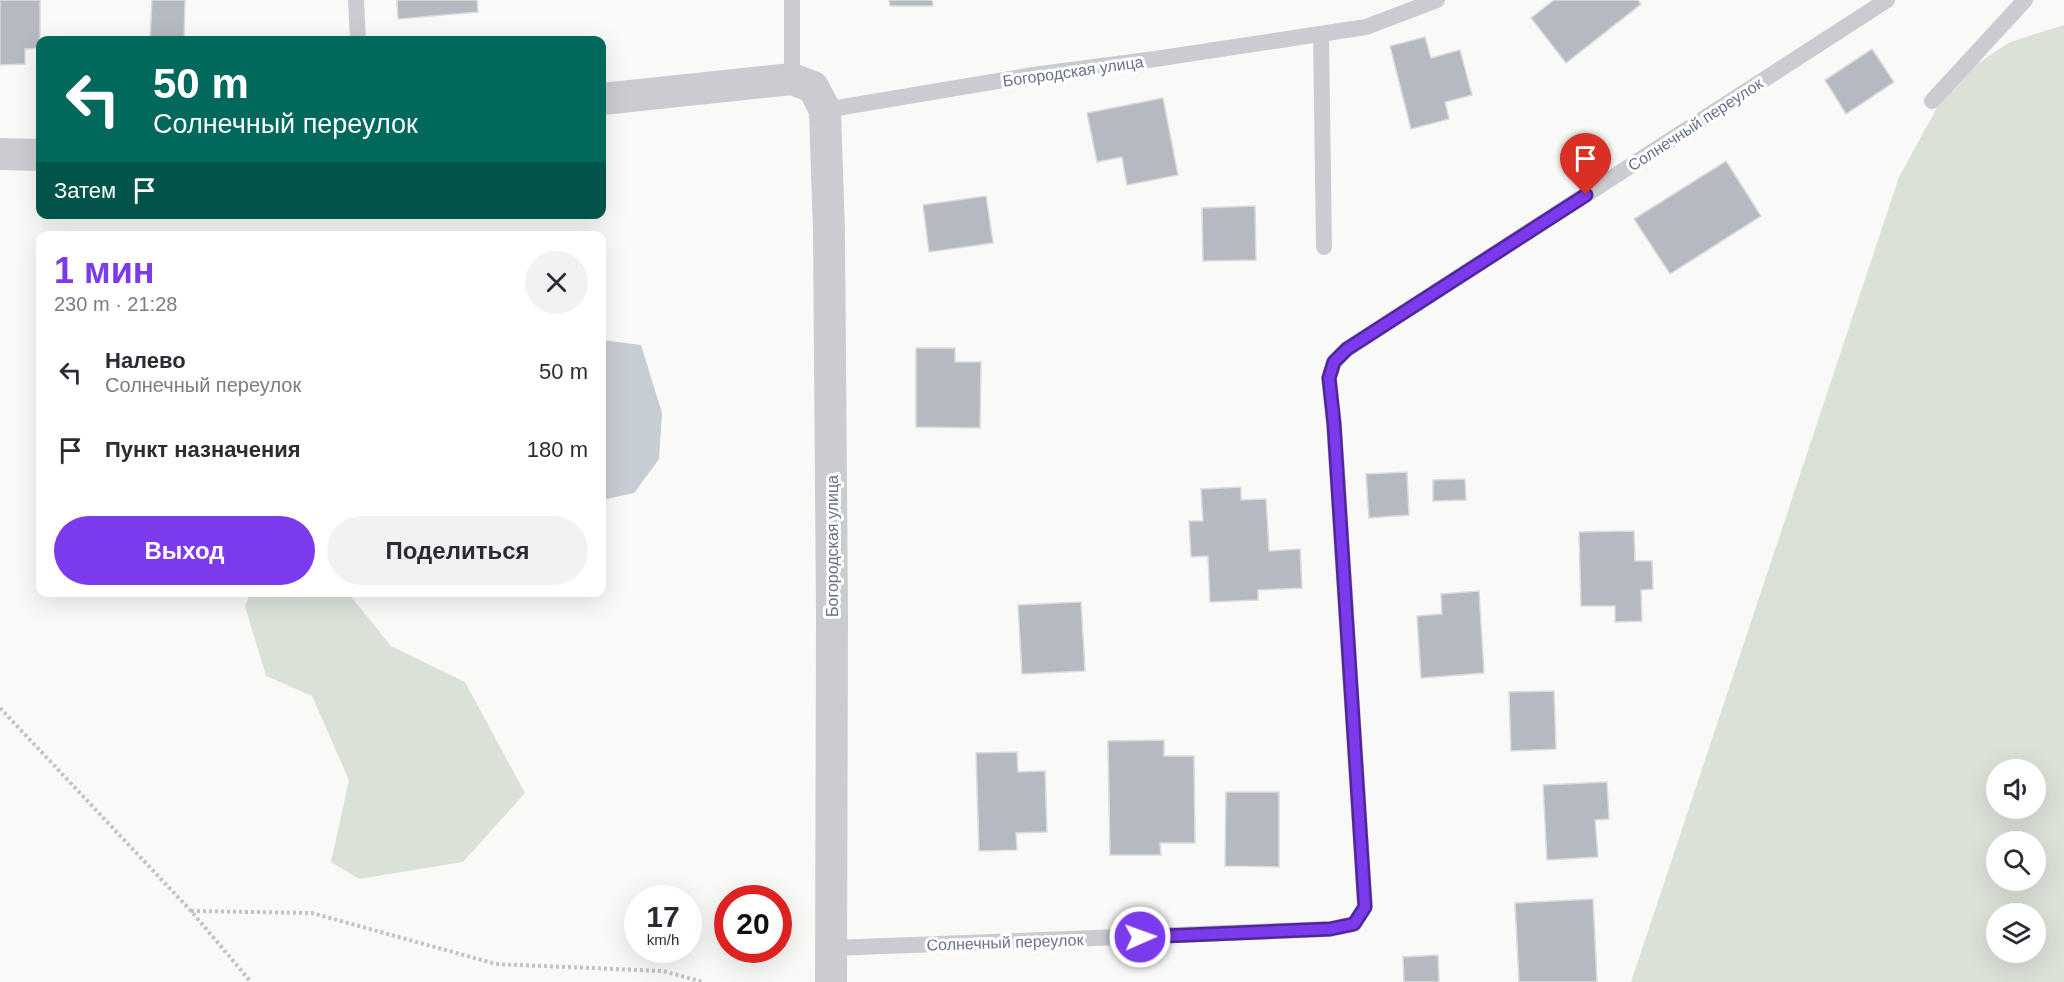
<!DOCTYPE html>
<html lang="ru">
<head>
<meta charset="utf-8">
<style>
	:root { --surface:#fff; --page:#f2f2f3; --text:#2b2b33; --muted:#7c7c81; --accent:#7c3aed }
	body { margin:0; font-family:Helvetica,sans-serif; background:var(--page); color:var(--text); height:100vh; display:flex; flex-direction:column; font-size:22px; white-space:nowrap }
	* { box-sizing:border-box; margin:0 }
	p { font-size:20px; color:var(--muted) }
	.icon { flex:none; width:33px; height:33px; fill:none; stroke:currentColor; stroke-width:2; stroke-linecap:round; stroke-linejoin:round }
	.map { position:relative; flex:1; overflow:hidden }
	.sheet { position:absolute; left:36px; top:231px; width:570px; height:366px; display:flex; flex-direction:column; background:var(--surface); border-radius:12px; box-shadow:0 6px 24px #0002 }
	.sheet>* { flex:none }
	.hud { position:absolute; left:36px; top:36px; width:570px; height:183px; border-radius:12px; box-shadow:0 6px 24px #0002; background:#00695c; color:#fff; overflow:hidden }
	.tools { position:absolute; left:1986px; top:759px; display:grid; gap:12px }
	.tools a { display:grid; place-items:center; width:60px; height:60px; border-radius:50%; background:var(--surface); box-shadow:0 6px 24px #0002; font-size:30px }
	.speed { position:absolute; left:624px; top:885px; display:flex; gap:12px; font-size:30px; font-weight:700; text-align:center }
	.speed>* { display:grid; place-content:center; width:78px; height:78px; border-radius:50%; background:var(--surface); box-shadow:0 6px 24px #0002; line-height:1 }
	.speed small { font-size:15px; font-weight:400 }
	.speed .limit { border:9px solid #d22; background:#fff; color:#111 }
	.pin { position:absolute; display:grid; place-items:center; width:51px; height:51px; color:#fff; margin:-62px -26px; border-radius:50% 50% 50% 0; rotate:-45deg; box-shadow:0 0 6px #0007 }
	.pin .icon { rotate:45deg }
	.me { position:absolute; width:66px; margin:-33px; rotate:88deg; stroke-linejoin:round; filter:drop-shadow(0 0 4px #0008) }
	.turn { display:flex; align-items:center; gap:21px; height:126px; padding:0 18px; font-size:27px }
	.turn .icon { width:78px; height:78px; stroke-width:2.5 }
	.turn b { display:block; font-size:42px; line-height:51px }
	.then { display:flex; align-items:center; height:57px; padding:0 18px; background:#0003; gap:12px; font-size:22px }
	.round { display:grid; place-items:center; flex:none; width:63px; height:63px; border-radius:32px; background:var(--page) }
	.head { display:flex; align-items:center; justify-content:space-between; height:102px; padding:0 18px }
	h1 { font-size:36px; font-weight:600; line-height:45px; color:var(--accent) }
	.button { display:flex; gap:12px; margin-top:auto; padding:12px 18px }
	.button a { flex:1; height:69px; border-radius:36px; background:var(--accent); color:#fff; font-size:24px; font-weight:600; line-height:69px; text-align:center }
	.button a+a { background:var(--page); color:var(--text) }
	ul { padding:0; list-style:none }
	li { display:flex; align-items:center; gap:18px; height:78px; padding:0 18px }
	li div { flex:1 }
	li b { display:block; font-size:22px }
	li em { font-style:normal }
	.map>svg:first-child { display:block }
	.green { fill:#dae2d8; fill-rule:evenodd }
	.water { fill:#c7cdd4 }
	.building { fill:#b4b9c2; stroke:#dbdcda; stroke-width:1.5 }
	.lines { fill:none; stroke-linecap:round; stroke-linejoin:round }
	.path { stroke:#c1c3c6; stroke-width:4; stroke-dasharray:3 3; stroke-linecap:butt }
	.lane { stroke:#caccd1; stroke-width:16 }
	.street { stroke:#caccd1; stroke-width:32 }
	.route-casing { stroke:#51269a; stroke-width:15 }
	.route { stroke:#7c3aed; stroke-width:10 }
	.labels { text-anchor:middle; stroke-width:6; stroke-linejoin:round; paint-order:stroke }
	.street-label { font-size:16px; fill:#67728a; stroke:#fff }
</style>
</head>
<body>
<div class="map">
<svg width="2064" height="982" viewBox="0 0 2064 982">
	<rect width="100%" height="100%" fill="#f9faf8"/>
	<g class="green">
		<path d="M2064,25V982H1631L1899,177L1952,80L2010,42ZM1996,770H2036V808H1996ZM1996,842H2036V880H1996ZM1996,914H2036V952H1996Z"/>
		<polygon points="250,593 348,593 391,646 465,682 525,793 463,862 359,879 331,862 349,780 312,696 266,676 245,606"/>
	</g>
	<polygon class="water" points="602,340 641,345 662,413 659,459 634,493 602,500"/>
	<g class="building">
		<polygon points="0,0 40,0 40,48 25,49 25,64 0,65"/>
		<polygon points="152,0 185,0 184,40 150,40"/>
		<polygon points="397,0 477,0 478,12 398,19"/>
		<polygon points="889,0 932,0 933,6 890,6"/>
		<polygon points="1554,0 1638,0 1641,4 1566,63 1531,18"/>
		<polygon points="1425,37 1431,58 1460,50 1472,95 1445,102 1449,119 1411,129 1390,46"/>
		<polygon points="1872,49 1894,82 1846,114 1825,80"/>
		<polygon points="1163,98 1178,175 1127,185 1122,157 1097,162 1087,113"/>
		<polygon points="1726,161 1761,216 1670,274 1634,219"/>
		<polygon points="986,196 993,243 929,252 923,205"/>
		<polygon points="1255,206 1256,260 1203,261 1202,208"/>
		<polygon points="916,348 955,348 955,362 981,362 980,428 916,427"/>
		<polygon points="1407,472 1409,515 1369,518 1366,474"/>
		<polygon points="1465,479 1466,500 1433,501 1433,480"/>
		<polygon points="1241,487 1241,500 1266,499 1269,551 1300,549 1302,588 1258,590 1258,600 1210,602 1208,556 1191,557 1189,521 1203,521 1201,489"/>
		<polygon points="1634,531 1635,561 1652,561 1653,589 1641,590 1642,621 1615,622 1615,606 1581,606 1579,532"/>
		<polygon points="1479,591 1484,673 1421,678 1417,616 1442,614 1441,594"/>
		<polygon points="1081,602 1085,671 1022,674 1018,605"/>
		<polygon points="1554,691 1556,749 1511,751 1509,692"/>
		<polygon points="1164,740 1164,756 1194,756 1195,843 1160,843 1161,855 1110,855 1108,741"/>
		<polygon points="1017,752 1018,772 1045,771 1047,832 1016,833 1017,850 979,851 976,753"/>
		<polygon points="1607,782 1609,819 1595,820 1598,857 1547,860 1543,785"/>
		<polygon points="1226,792 1279,792 1279,867 1225,866"/>
		<polygon points="1593,899 1597,982 1519,982 1515,903"/>
		<polygon points="1438,955 1439,982 1404,982 1403,957"/>
	</g>
	<g class="lines">
		<g class="path">
			<polyline points="0,708 191,911 251,982"/>
			<polyline points="191,911 312,913 496,964 663,971 703,982"/>
		</g>
		<g class="lane">
			<polyline points="356,0 358,40"/>
			<polyline points="792,0 792,79"/>
			<polyline points="1321,35 1324,247"/>
			<polyline points="1932,101 2025,0"/>
			<polyline points="825,110 1033,75 1155,59 1366,27 1437,0"/>
			<polyline points="832,948 1330,929 1354,924 1365,907 1334,424 1329,378 1334,362 1347,349 1887,0"/>
		</g>
		<g class="street">
			<polyline points="602,99 792,79 813,87 825,110 829,233 832,616 831,982"/>
			<polyline points="0,154 40,155"/>
		</g>
	</g>
	<g class="lines">
		<g class="route-casing">
			<polyline id="route" points="1140,937 1330,929 1354,924 1365,907 1334,424 1329,378 1334,362 1347,349 1586,195"/>
		</g>
		<use href="#route" class="route"/>
	</g>
	<g class="labels">
		<g class="street-label">
			<text transform="translate(1073 71) rotate(-8)" y="6">Богородская улица</text>
			<text transform="translate(1695 124) rotate(-33)" y="6">Солнечный переулок</text>
			<text transform="translate(832 546) rotate(-90)" y="6">Богородская улица</text>
			<text transform="translate(1005 942) rotate(-2)" y="6">Солнечный переулок</text>
		</g>
	</g>
</svg>
<div class="tools">
<a><svg class="icon" aria-label="sound" viewBox="0 0 24 24"><path d="M4 9h4l5-4v14l-5-4H4zM17 9q2 3 0 6"/></svg></a>
<a><svg class="icon" aria-label="search" viewBox="0 0 24 24"><circle cx="10" cy="10" r="6"/><path d="M15 15l6 6"/></svg></a>
<a><svg class="icon" aria-label="layers" viewBox="0 0 24 24"><path d="M12 4l9 5-9 5-9-5zM3 14l9 5 9-5"/></svg></a>
</div>
<div class="speed"><div>17<small>km/h</small></div><div class="limit">20</div></div>
<div class="pin" style="left:1586px;top:195px;background:#d93025"><svg class="icon" aria-label="arrive" viewBox="0 0 24 24"><path d="M6 21V4h12l-3 4 3 4H6"/></svg></div>
<svg class="me" style="left:1140px;top:937px" viewBox="-20 -20 40 40"><circle r="17" fill="#7c3aed" stroke="#fff" stroke-width="3"/><path d="M0-11L8 9 0 5-8 9z" fill="#fff"/></svg>
<div class="hud">
<div class="turn"><svg class="icon" aria-label="left" viewBox="0 0 24 24"><path d="M17 20v-9H6M10 6l-5 5 5 5"/></svg><div><b>50 m</b>Солнечный переулок</div></div>
<div class="then">Затем<svg class="icon" aria-label="arrive" viewBox="0 0 24 24"><path d="M6 21V4h12l-3 4 3 4H6"/></svg></div>
</div>
<section class="sheet">
<div class="head"><div><h1>1 мин</h1><p>230 m · 21:28</p></div><a class="round"><svg class="icon" aria-label="close" viewBox="0 0 24 24"><path d="M6 6l12 12M18 6L6 18"/></svg></a></div>
<ul>
<li><svg class="icon" aria-label="left" viewBox="0 0 24 24"><path d="M17 20v-9H6M10 6l-5 5 5 5"/></svg><div><b>Налево</b><p>Солнечный переулок</p></div><em>50 m</em></li>
<li><svg class="icon" aria-label="arrive" viewBox="0 0 24 24"><path d="M6 21V4h12l-3 4 3 4H6"/></svg><div><b>Пункт назначения</b></div><em>180 m</em></li>
</ul>
<div class="button"><a>Выход</a><a>Поделиться</a></div>
</section>
</div>
</body>
</html>
